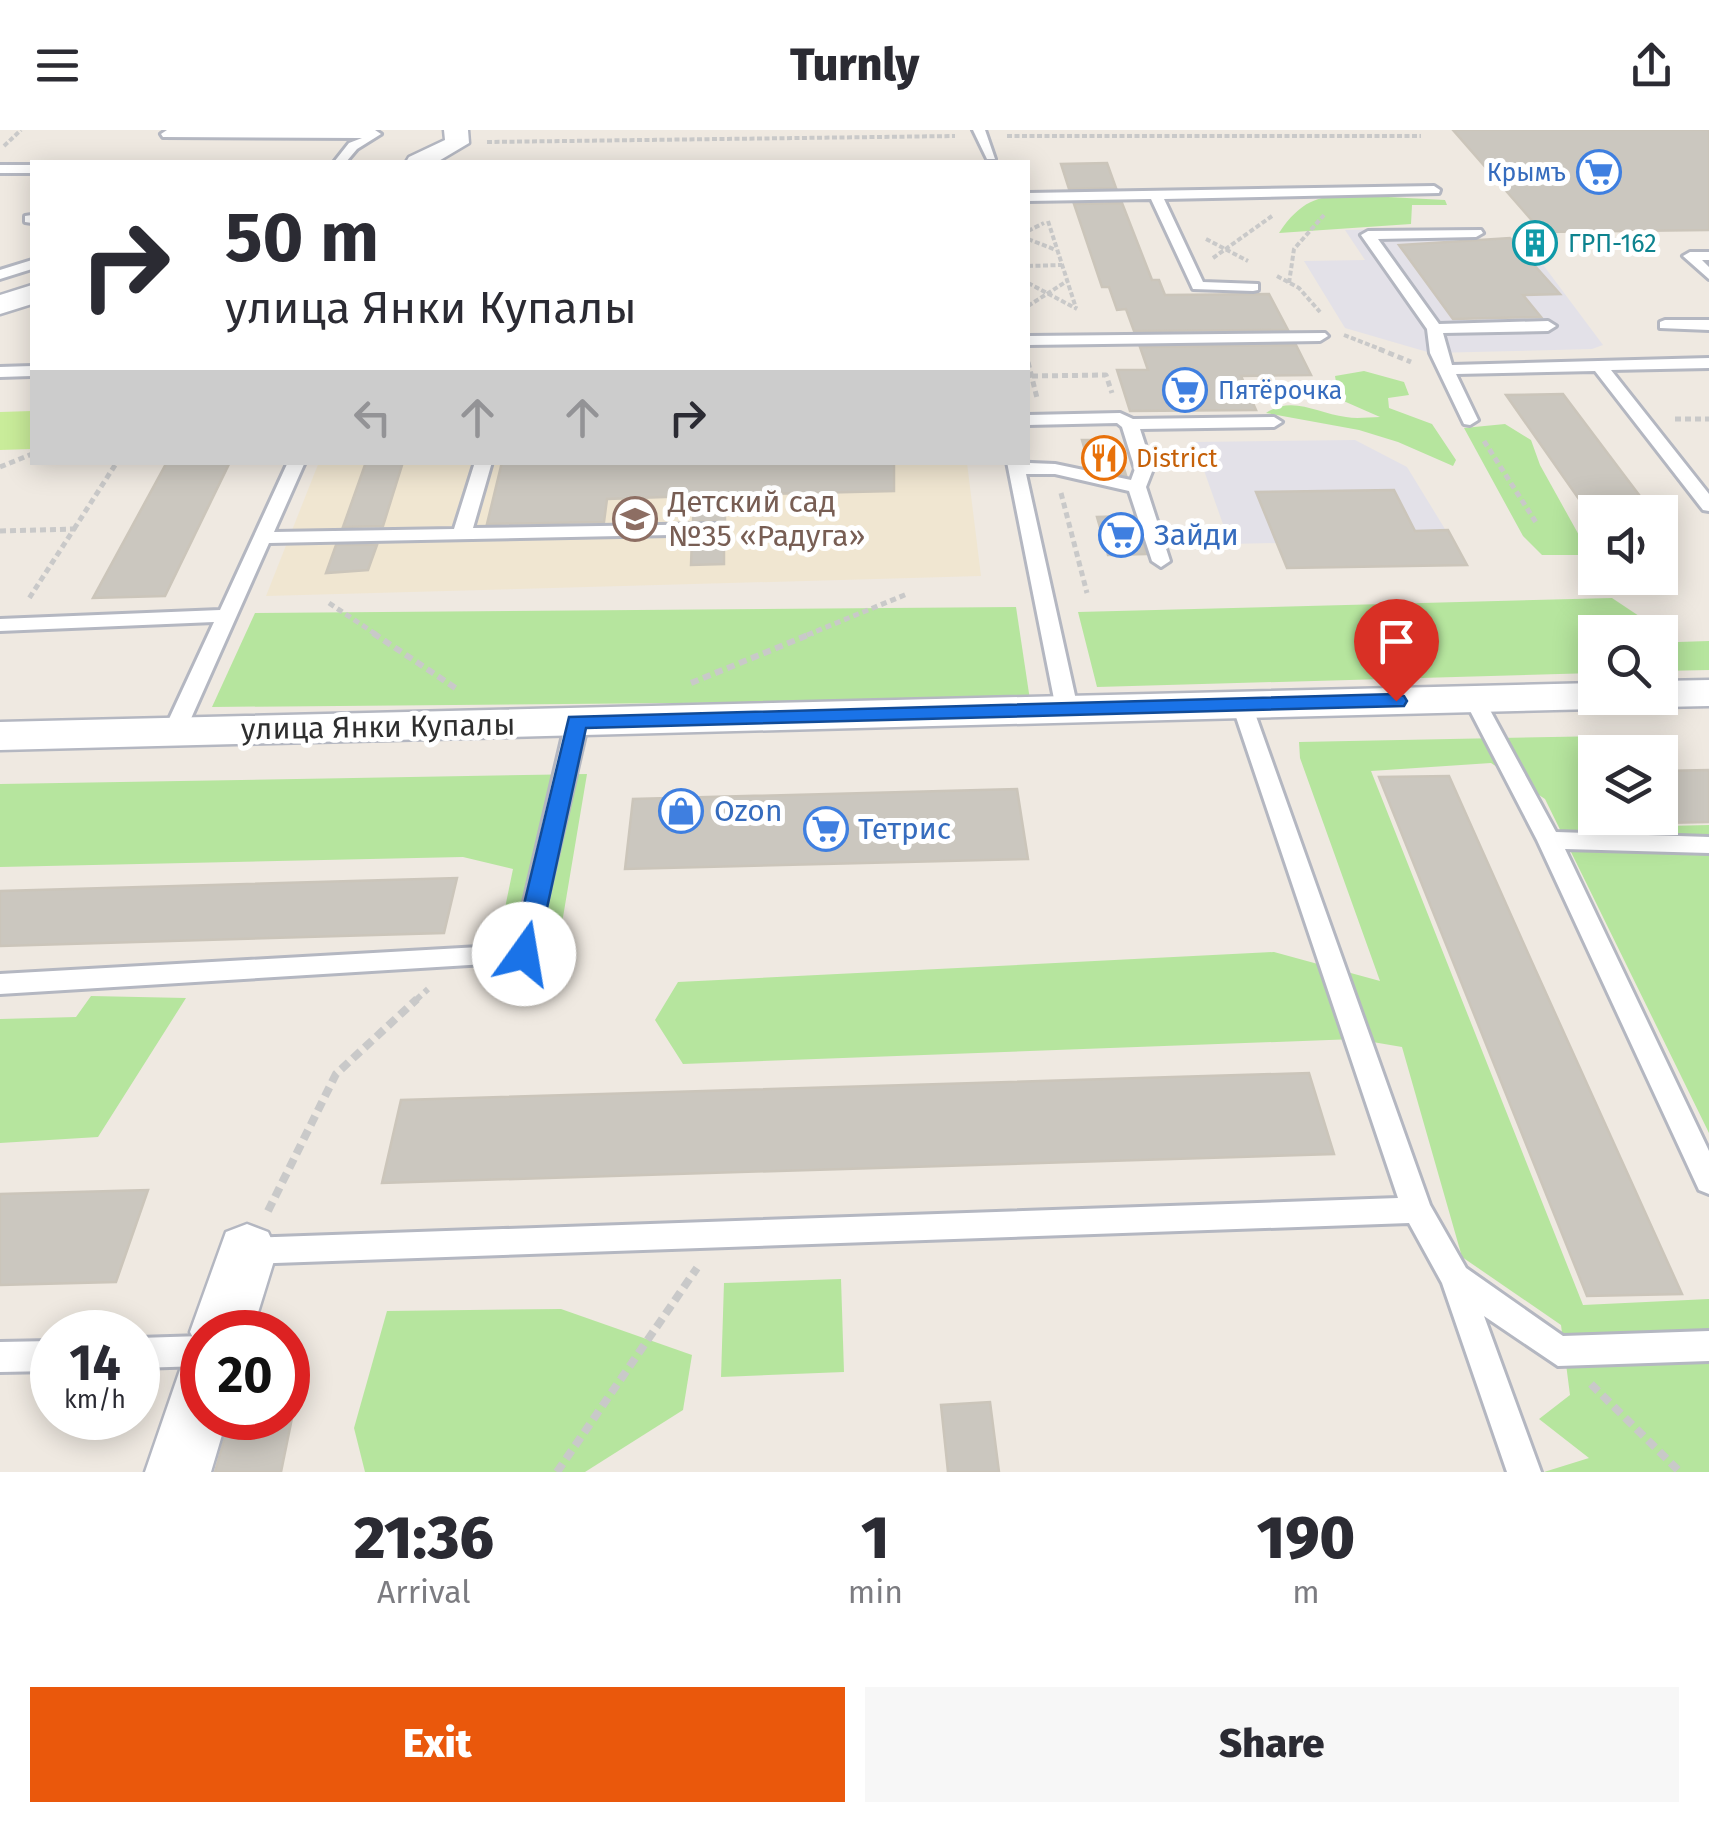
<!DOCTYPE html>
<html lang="en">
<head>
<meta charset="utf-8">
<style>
	:root { --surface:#fff; --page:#f7f7f7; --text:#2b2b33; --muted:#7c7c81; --accent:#ea580c }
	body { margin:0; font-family:"Fira Sans",sans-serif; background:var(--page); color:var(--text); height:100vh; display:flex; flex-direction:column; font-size:38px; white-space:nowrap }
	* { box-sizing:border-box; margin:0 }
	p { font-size:32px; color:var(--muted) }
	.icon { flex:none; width:55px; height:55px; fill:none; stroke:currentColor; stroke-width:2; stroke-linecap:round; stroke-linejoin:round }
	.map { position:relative; height:1342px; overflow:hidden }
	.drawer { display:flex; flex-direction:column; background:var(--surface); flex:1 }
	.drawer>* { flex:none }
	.guide { position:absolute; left:30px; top:30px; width:1000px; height:305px; border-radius:0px; box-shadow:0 5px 25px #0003; background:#fff; color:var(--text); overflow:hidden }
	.controls { position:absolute; left:1578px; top:365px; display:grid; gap:20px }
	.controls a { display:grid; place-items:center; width:100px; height:100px; border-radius:0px; background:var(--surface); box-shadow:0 5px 25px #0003; font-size:50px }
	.speed { position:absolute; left:30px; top:1180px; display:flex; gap:20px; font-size:50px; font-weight:700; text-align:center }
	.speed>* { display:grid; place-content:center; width:130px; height:130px; border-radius:50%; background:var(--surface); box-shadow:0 5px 25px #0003; line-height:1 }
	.speed small { font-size:25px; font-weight:400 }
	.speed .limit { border:15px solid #d22; background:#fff; color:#111 }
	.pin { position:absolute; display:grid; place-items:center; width:85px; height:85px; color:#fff; margin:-102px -42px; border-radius:50% 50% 50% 0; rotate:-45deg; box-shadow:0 0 10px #0007 }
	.pin .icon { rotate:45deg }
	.me { position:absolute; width:110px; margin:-55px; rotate:13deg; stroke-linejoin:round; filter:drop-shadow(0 0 8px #0008) }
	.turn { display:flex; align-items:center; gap:35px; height:210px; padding:0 30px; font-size:45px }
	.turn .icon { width:130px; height:130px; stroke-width:2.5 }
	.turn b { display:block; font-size:70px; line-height:85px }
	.lanes { display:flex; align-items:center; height:95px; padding:0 30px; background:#0003; justify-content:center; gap:50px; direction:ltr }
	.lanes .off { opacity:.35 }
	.eta { display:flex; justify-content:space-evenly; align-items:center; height:170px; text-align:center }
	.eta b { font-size:60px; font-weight:800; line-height:70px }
	.action { display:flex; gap:20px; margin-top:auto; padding:20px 30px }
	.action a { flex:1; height:115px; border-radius:0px; background:var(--accent); color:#fff; font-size:40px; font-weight:800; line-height:115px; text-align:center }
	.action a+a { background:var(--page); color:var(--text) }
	header { display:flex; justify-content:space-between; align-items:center; height:130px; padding:0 30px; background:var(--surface); font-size:45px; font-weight:800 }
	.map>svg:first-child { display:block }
	.industrial { fill:#e3e1e8 }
	.education { fill:#f0e6d1 }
	.green { fill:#b6e59e }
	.pitch { fill:#c9ec9a }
	.building { fill:#cbc7bf; stroke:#cbc5ba; stroke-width:2.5 }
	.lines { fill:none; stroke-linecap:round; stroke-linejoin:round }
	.lane-casing { stroke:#b4b7c1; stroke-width:6 }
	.street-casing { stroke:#b4b7c1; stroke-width:5 }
	.path-far3 { stroke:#c9c9c9; stroke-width:4; stroke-dasharray:5 2.5; stroke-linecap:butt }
	.path-far2 { stroke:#c9c9c9; stroke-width:5; stroke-dasharray:6 4; stroke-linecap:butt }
	.path-far1 { stroke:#c9c9c9; stroke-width:6; stroke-dasharray:8 5; stroke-linecap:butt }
	.path { stroke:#c9c9c9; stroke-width:8; stroke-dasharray:10 6; stroke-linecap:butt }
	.lane { fill:#fff; fill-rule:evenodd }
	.street { fill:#fff; fill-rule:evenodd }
	.route { fill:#1a73e8; stroke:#114b97; stroke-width:2.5 }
	.labels { text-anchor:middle; stroke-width:10; stroke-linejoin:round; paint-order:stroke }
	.far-shop-label { font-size:25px; fill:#366cbe; stroke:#fff; text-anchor:end }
	.far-culture-label { font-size:25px; fill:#0d838f; stroke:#fff; text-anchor:start }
	.far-food-label { font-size:25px; fill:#c56008; stroke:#fff; text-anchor:start }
	.education-label { font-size:30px; fill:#785e54; stroke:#fff; text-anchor:start }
	.shop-label { font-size:30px; fill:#366cbe; stroke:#fff; text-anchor:start }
	.street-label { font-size:30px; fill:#2e2e2e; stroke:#fff }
</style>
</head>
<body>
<header><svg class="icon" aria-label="menu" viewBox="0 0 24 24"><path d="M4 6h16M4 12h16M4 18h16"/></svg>Turnly<svg class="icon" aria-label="share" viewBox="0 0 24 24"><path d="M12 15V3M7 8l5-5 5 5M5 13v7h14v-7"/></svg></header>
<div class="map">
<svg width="1709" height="1342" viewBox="0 0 1709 1342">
	<rect width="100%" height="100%" fill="#efe9e1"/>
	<g class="industrial">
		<polygon points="1471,97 1498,129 1524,128 1544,136 1603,215 1592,219 1431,223 1345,198 1304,131 1365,130 1345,100"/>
		<polygon points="1355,310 1407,337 1467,435 1287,438 1277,413 1230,414 1194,312"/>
	</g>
	<polygon class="education" points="319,332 967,333 981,446 266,466"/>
	<g class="green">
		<path d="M1388,67L1445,70L1447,75H1412L1411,94L1279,103C1311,55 1336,68 1388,67Z"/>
		<path d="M1364,241L1404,252L1409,265L1388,268L1389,278L1432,294L1456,330L1453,336L1398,312L1359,300L1266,283C1293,265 1318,284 1346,287C1357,289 1369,287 1380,287L1339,269L1335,246Z"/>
		<polygon points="1505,294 1531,310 1540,335 1590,425 1542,425 1523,406 1464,298"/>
		<polygon points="1612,468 1678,512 1709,511 1709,540 1660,541 1660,502 1595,502 1595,543 1097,557 1078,482"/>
		<polygon points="1016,477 1030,570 212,577 255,483"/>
		<polygon points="1607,606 1599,622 1595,622 1590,639 1595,646 1595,688 1621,688 1627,697 1709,695 1709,1003 1545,669 1491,633 1371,641 1583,1175 1709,1169 1709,1342 1544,1342 1589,1328 1539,1289 1570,1265 1561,1195 1462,1127 1402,917 1355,909 683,934 655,890 678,852 1274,822 1380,851 1300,628 1299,612"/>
		<polygon points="587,644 558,817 498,812 513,739 463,727 0,737 0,654"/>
		<polygon points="91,866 186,868 98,1007 0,1013 0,889 76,887"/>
		<polygon points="841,1149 844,1242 721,1247 724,1153"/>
		<polygon points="561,1179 692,1225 683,1280 585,1342 365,1342 354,1298 387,1181"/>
	</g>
	<polygon class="pitch" points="32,281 32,319 0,320 0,282"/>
	<g class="building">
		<polygon points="1453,0 1709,0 1709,100 1542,102"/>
		<polygon points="1107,33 1116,58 1069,59 1061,34"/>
		<polygon points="1122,73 1152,150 1159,150 1165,165 1269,164 1288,200 1134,201 1126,179 1117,180 1109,157 1102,157 1074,74"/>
		<polygon points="1510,108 1560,164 1523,165 1541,187 1453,189 1399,115"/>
		<polygon points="1296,215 1311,245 1241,246 1256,280 1130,281 1117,240 1148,240 1140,217"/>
		<polygon points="1563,264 1624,345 1652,382 1588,382 1506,265"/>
		<polygon points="1082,310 1115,310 1126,345 1090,338"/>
		<polygon points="167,332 230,332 165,466 93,468"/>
		<polygon points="366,332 403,332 383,396 343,397"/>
		<polygon points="502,332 894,332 894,361 766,364 766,373 725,374 725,392 693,391 694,366 607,369 604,392 487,394"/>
		<polygon points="1394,360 1415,401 1448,400 1467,435 1287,438 1256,362"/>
		<polygon points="1133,386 1146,424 1108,425 1097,387"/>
		<polygon points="724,406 724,434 691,435 692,408"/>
		<polygon points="336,415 377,415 368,440 326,443"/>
		<polygon points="1709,640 1709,692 1660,693 1660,641"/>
		<polygon points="1449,646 1531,830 1682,1164 1587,1166 1379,647"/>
		<polygon points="1017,659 1028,729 625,739 633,669"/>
		<polygon points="457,748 444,803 0,816 0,761"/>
		<polygon points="1309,943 1334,1024 382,1053 401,970"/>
		<polygon points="148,1060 116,1152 0,1155 0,1064"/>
		<polygon points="990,1272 999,1342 948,1342 941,1275"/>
		<polygon points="230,1288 292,1288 281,1342 215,1342"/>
	</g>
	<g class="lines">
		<g class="lane-casing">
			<g id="lane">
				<polygon points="167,0 375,0 381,4 357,19 346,32 334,32 349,13 362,8 163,7 161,4"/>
				<polygon points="973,0 985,0 995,29 987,29"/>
				<rect x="0" y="35" width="32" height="8"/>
				<polygon points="1434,56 1440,60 1439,63 1164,69 1203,152 1258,154 1258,160 1253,161 1193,159 1151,69 1028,71 1028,63"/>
				<polygon points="32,85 32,93 25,92 25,86"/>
				<polygon points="1481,100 1483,103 1476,107 1378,109 1439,194 1548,191 1556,196 1548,201 1443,203 1452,235 1709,228 1709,238 1611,240 1709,364 1709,381 1703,380 1595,241 1456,244 1478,290 1470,295 1464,294 1430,223 1427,199 1361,105 1368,101"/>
				<polygon points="1690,122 1709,122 1709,130 1702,130 1709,137 1709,149 1683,126"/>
				<polygon points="32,130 32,139 0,149 0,140"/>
				<polygon points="1665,190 1709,190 1709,200 1660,198 1660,192"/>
				<polygon points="1325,203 1328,206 1320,211 1028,215 1028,206"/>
				<polygon points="32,236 32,246 0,247 0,237"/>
				<polygon points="1120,283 1133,289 1274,287 1282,292 1274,297 1140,299 1153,339 1146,357 1170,431 1161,437 1152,431 1129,361 1055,344 1026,344 1078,579 1067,586 1056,579 1007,332 1055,334 1131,350 1135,339 1122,297 1117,293 1028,295 1028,285"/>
				<polygon points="288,332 305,332 274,402 454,399 475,332 492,332 473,398 721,394 730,399 721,404 269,413 185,602 174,609 163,602 214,492 0,501 0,489 220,480"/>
				<polygon points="1474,562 1484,569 1556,702 1709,707 1709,723 1565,719 1709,1021 1709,1064 1699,1060 1537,710 1464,569"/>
				<polygon points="1242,568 1252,575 1430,1075 1466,1138 1563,1206 1709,1201 1709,1231 1558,1236 1484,1186 1541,1342 1507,1342 1442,1153 1409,1093 247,1134 237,1131 232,1121 237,1111 247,1108 1398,1068 1232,575"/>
				<polygon points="577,585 588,592 533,831 0,864 0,844 514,815 566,592"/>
				<polygon points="202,1206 202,1236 138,1238 138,1208"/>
				<polygon points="52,1211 52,1241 0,1242 0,1212"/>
			</g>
		</g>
		<g class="street-casing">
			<g id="street">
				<polygon points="444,0 468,0 469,13 437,32 406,32 409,27 445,10"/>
				<polygon points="32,155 32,174 0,184 0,165"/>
				<polygon points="1709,550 1709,576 1660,577 1645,573 1641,568 1660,568 1660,551"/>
				<polygon points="1595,553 1595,568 1615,568 1610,575 1595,579 0,620 0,592"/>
				<polygon points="247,1094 268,1102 277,1121 252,1202 202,1202 202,1224 190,1202 226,1102"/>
				<polygon points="202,1231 202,1288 227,1288 211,1342 145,1342 180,1240"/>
			</g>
		</g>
		<g class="path-far3">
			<polyline points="1007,6 1421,6"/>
			<polyline points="487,12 955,6"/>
			<polyline points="4,16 21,0"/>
			<polyline points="1048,91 1076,178"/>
			<polyline points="1028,101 1044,93"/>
			<polyline points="1028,109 1056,120"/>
			<polyline points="1206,109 1248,131"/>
			<polyline points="1213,128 1272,86"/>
			<polyline points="1028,136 1062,135"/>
			<polyline points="1277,146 1299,158 1320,182"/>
			<polyline points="1028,153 1077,179"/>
			<polyline points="1289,153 1294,119 1324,85"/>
			<polyline points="1028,176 1067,151"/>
			<polyline points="1344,205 1385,221"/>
		</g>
		<g class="path-far2">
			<polyline points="1379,219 1411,232"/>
			<polyline points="1028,232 1037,268"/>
			<polyline points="1032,246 1106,245 1112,263"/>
			<polyline points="1675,289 1709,289"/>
			<polyline points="1484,311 1537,394"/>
			<polyline points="0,337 32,324"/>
			<polyline points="1061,363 1087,463"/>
			<polyline points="74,399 117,332"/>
			<polyline points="0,401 74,399 28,470"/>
			<polyline points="329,473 377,505"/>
			<polyline points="807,505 907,464"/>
		</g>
		<g class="path-far1">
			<polyline points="373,503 457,559"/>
			<polyline points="691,553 813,503"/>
			<polyline points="415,871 428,859"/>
		</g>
		<g class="path">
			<polyline points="268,1081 336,944 417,869"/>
			<polyline points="1591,1254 1680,1342"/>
			<polyline points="557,1342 697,1138"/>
		</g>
		<use href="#lane" class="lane"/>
		<use href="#street" class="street"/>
	</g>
	<polygon class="route" points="1396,564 1404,566 1407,571 1404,576 586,598 537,824 533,831 516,831 512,824 569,587"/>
	<defs>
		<g id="supermarket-ring" transform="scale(2.25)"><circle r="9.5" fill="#fff" stroke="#3f7fe0" stroke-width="1.5"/><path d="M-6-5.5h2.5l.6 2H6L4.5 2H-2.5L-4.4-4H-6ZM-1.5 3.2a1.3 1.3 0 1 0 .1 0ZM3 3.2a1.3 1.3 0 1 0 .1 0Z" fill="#3f7fe0"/></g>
		<g id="building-ring" transform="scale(2.25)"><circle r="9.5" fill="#fff" stroke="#0f9aa8" stroke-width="1.5"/><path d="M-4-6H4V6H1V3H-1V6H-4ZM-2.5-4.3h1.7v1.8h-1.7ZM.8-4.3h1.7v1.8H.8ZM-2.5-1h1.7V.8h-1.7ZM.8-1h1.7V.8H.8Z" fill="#0f9aa8"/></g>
		<g id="restaurant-ring" transform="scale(2.25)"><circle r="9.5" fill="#fff" stroke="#e8710a" stroke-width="1.5"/><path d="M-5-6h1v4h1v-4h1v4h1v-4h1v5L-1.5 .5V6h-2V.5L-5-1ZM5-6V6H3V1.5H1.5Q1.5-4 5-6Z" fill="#e8710a"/></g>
		<g id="school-ring" transform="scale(2.25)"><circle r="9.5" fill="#fff" stroke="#8d6e63" stroke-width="1.5"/><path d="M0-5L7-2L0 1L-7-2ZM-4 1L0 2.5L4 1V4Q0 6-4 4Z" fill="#8d6e63"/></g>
		<g id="shop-ring" transform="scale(2.25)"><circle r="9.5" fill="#fff" stroke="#3f7fe0" stroke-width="1.5"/><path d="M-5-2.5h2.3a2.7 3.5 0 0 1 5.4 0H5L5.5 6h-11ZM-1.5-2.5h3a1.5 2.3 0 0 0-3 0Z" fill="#3f7fe0"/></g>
	</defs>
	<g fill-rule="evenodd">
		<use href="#supermarket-ring" x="1599" y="42"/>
		<use href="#building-ring" x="1535" y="113"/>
		<use href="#supermarket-ring" x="1185" y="260"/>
		<use href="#restaurant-ring" x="1104" y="328"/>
		<use href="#school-ring" x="635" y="389"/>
		<use href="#supermarket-ring" x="1121" y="405"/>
		<use href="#shop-ring" x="681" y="681"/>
		<use href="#supermarket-ring" x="826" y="699"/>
	</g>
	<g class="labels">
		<g class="far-shop-label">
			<text x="1566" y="51">Крымъ</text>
			<text x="1218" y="269" text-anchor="start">Пятёрочка</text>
		</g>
		<g class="far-culture-label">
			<text x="1568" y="122">ГРП-162</text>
		</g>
		<g class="far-food-label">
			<text x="1136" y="337">District</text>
		</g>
		<g class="education-label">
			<text x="668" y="382">Детский сад<tspan x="668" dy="34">№35 «Радуга»</tspan></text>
		</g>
		<g class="shop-label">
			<text x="1154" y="415">Зайди</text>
			<text x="714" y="691">Ozon</text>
			<text x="858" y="709">Тетрис</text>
		</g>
		<g class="street-label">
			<text transform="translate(378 597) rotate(-1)" y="10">улица Янки Купалы</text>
		</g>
	</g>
</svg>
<div class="controls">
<a><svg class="icon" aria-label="sound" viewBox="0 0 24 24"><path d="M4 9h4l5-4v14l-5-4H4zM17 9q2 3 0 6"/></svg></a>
<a><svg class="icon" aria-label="search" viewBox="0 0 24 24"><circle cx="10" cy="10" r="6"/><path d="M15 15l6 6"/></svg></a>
<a><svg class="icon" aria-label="layers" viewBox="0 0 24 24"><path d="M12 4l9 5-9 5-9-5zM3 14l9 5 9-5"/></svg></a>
</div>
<div class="speed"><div>14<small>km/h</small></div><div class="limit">20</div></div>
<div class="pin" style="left:1396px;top:571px;background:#d93025"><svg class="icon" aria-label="arrive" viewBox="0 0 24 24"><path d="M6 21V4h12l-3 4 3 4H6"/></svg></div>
<svg class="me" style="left:524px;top:824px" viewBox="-20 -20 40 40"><circle r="19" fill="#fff"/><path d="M0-13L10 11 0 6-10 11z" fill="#1a73e8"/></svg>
<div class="guide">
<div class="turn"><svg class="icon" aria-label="right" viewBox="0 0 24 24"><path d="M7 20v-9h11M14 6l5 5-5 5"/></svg><div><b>50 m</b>улица Янки Купалы</div></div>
<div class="lanes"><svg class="icon off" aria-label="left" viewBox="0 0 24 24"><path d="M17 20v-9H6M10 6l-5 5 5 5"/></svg><svg class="icon off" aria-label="ahead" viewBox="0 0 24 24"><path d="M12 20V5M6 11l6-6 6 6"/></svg><svg class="icon off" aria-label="ahead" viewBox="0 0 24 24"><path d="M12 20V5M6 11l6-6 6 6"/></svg><svg class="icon" aria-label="right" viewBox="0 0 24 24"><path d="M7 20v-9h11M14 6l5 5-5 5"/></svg></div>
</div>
</div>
<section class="drawer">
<div class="eta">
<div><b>21:36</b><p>Arrival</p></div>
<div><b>1</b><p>min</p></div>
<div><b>190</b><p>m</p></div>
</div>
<div class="action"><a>Exit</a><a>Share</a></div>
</section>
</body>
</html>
